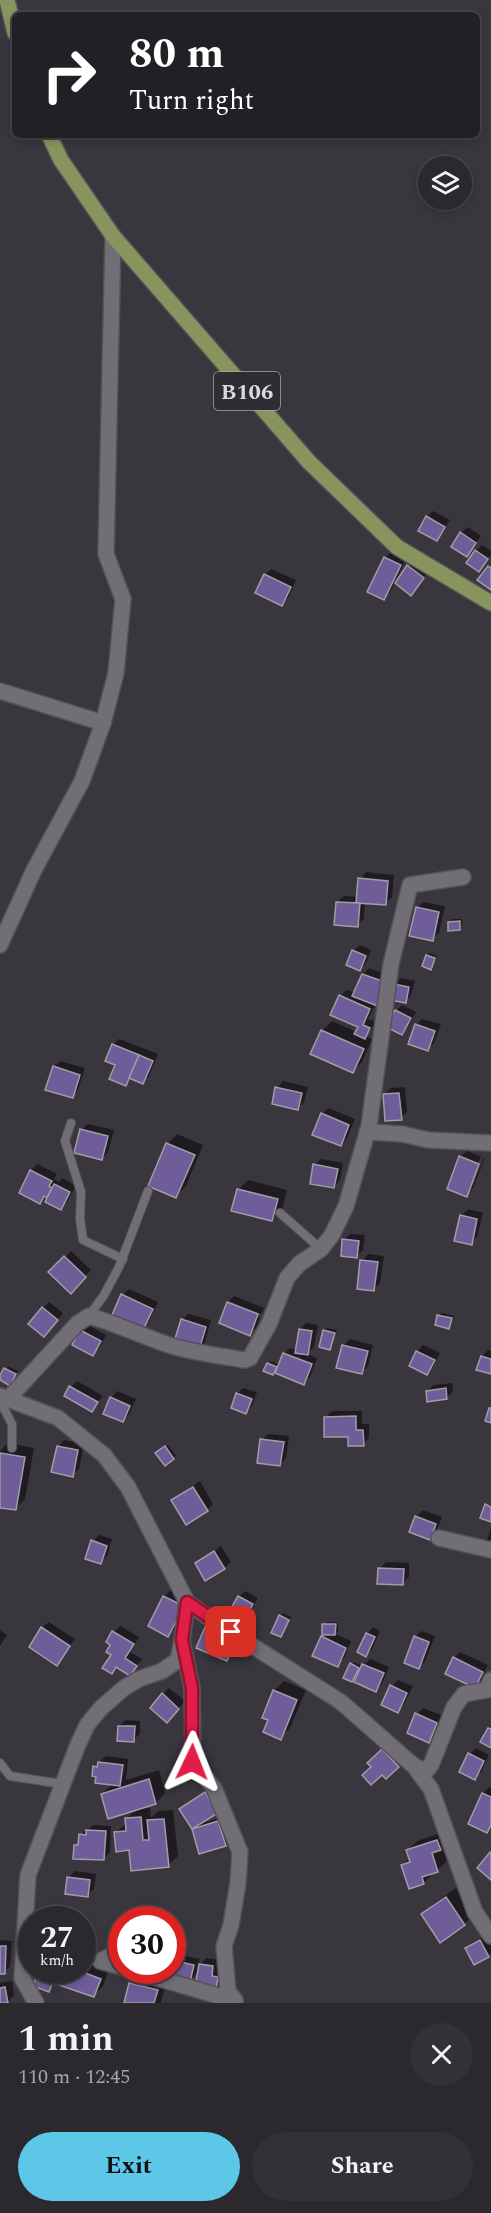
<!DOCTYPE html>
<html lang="en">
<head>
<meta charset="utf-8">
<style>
	:root { --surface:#2b282e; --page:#333036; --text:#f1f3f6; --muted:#a6a6aa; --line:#47444a; --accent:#5dc7e8 }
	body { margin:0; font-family:Spectral,serif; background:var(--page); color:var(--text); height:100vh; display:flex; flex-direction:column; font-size:22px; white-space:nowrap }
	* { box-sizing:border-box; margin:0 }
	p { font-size:20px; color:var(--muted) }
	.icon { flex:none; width:33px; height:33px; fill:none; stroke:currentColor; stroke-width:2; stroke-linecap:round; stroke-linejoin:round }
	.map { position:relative; height:2003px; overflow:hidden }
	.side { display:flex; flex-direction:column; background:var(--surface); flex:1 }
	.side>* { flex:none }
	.top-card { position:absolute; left:12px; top:12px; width:468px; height:126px; border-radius:9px; box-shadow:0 3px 9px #0003,0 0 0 2px var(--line); background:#202124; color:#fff; overflow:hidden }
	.tools { position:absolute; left:418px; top:156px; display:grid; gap:12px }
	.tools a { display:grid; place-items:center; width:54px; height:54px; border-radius:50%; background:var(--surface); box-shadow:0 3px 9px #0003,0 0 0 2px var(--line); font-size:30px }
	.speed { position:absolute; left:18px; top:1906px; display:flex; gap:12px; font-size:30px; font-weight:700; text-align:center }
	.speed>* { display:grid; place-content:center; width:78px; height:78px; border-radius:50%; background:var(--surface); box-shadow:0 3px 9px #0003,0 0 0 2px var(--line); line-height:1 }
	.speed small { font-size:15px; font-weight:400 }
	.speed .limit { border:9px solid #d22; background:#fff; color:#111 }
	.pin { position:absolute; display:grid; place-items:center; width:51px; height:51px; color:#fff; margin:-26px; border-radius:12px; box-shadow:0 3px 9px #0006 }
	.me { position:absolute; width:66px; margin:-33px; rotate:2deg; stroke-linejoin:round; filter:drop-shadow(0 0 4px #0008) }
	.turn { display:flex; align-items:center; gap:21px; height:126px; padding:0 18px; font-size:27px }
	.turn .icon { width:78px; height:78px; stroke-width:2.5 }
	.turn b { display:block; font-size:42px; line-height:51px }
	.round { display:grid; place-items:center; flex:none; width:63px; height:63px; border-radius:32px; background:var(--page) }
	.overview { display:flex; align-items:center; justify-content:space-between; height:102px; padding:0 18px }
	h1 { font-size:36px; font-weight:700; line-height:45px }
	.action { display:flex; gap:12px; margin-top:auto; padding:12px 18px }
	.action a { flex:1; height:69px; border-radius:36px; background:var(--accent); color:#111; font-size:24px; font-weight:700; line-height:69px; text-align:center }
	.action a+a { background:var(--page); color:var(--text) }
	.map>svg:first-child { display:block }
	.shadow { fill:#0007; fill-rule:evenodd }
	.building { fill:#6e5d99; stroke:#9f9da6; stroke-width:1.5 }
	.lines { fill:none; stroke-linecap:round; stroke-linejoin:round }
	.lane-casing { stroke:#545258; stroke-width:10 }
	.street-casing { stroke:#545258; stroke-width:18 }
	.primary-casing { stroke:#545258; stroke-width:18 }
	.lane { stroke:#716e76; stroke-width:8 }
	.street { stroke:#716e76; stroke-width:15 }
	.primary { stroke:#88945d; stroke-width:15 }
	.route-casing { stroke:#92132f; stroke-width:15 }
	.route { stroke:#e11d48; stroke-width:10 }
	.labels { text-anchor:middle; stroke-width:6; stroke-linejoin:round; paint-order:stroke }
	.shield { fill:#2f2c33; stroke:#a7a5aa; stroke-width:1.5 }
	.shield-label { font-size:22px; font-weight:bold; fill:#dbd9dd }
</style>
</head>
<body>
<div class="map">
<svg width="491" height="2003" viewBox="0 0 491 2003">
	<rect width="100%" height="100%" fill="#39363d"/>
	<g class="shadow">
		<polygon points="433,511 450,520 437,539 427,517"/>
		<polygon points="468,527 481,536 467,555 461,533"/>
		<polygon points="482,545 491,551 491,555 479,570 476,551"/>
		<polygon points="391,552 406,559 390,592 384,598 385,558"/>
		<polygon points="415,560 429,571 411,594 397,583"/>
		<polygon points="271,569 296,580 288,598 282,604 265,575"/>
		<polygon points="366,872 394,875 392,897 385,903 365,902 364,919 357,925 338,902 344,896 358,897 360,879"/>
		<polygon points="423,902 445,906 439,933 432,939 417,908"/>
		<polygon points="452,919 462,919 462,925 460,928 449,922"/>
		<polygon points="360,945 371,950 366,963 360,969 353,951"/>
		<polygon points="430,953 437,956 431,968 427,956"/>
		<polygon points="369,968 390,976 368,1019 376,1022 366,1036 372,1039 362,1062 353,1071 322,1031 332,1021 357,1032 359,1026 340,996 347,990 355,993 363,975"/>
		<polygon points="401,978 415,981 411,995 405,1002 395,985"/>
		<polygon points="402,1005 416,1012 408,1027 402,1033 396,1011"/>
		<polygon points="422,1019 441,1024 434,1043 428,1049 416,1025"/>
		<polygon points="119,1039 158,1054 149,1076 143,1082 132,1078 126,1084 117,1064 113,1045"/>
		<polygon points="60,1061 85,1068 78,1090 72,1097 54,1067"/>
		<polygon points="283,1081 308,1087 304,1102 298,1108 277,1088"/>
		<polygon points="405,1087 407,1112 401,1118 384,1095 391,1088"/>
		<polygon points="328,1108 355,1119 347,1138 341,1145 322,1114"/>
		<polygon points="88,1124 114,1130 108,1152 102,1159 81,1130"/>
		<polygon points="177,1134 203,1145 186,1186 176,1196 150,1185 168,1144"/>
		<path d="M467,1151L485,1158L473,1188L467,1195L460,1157ZM481,1156L484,1158L471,1189H468Z"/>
		<polygon points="321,1159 343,1163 340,1180 334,1187 314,1165"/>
		<polygon points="37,1164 57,1174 54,1179 59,1182 62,1178 76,1186 67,1202 61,1208 46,1195 40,1202 31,1171"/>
		<polygon points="248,1180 287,1190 282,1210 272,1219 238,1190"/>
		<polygon points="468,1209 483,1213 477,1237 471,1243 461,1216"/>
		<polygon points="350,1234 365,1235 363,1250 357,1256 344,1240"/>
		<polygon points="71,1251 91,1270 71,1292 50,1272"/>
		<polygon points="368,1254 384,1256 380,1283 374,1289 362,1261"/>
		<polygon points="129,1289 158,1302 149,1321 143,1328 123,1295"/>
		<polygon points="234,1296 264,1308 261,1314 229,1301"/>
		<polygon points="49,1302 63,1313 50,1329 43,1308"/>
		<polygon points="229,1302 229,1305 260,1317 256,1328 249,1334 220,1322"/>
		<polygon points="442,1313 454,1316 449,1327 439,1316"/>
		<polygon points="188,1314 211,1320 205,1342 199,1348 182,1320"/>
		<polygon points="306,1323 318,1325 314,1347 307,1354 317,1358 310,1377 304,1383 275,1372 273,1374 268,1364 271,1361 280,1365 284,1354 290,1348 297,1350 300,1329"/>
		<polygon points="88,1325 106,1335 99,1348 93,1354 81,1331"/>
		<polygon points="327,1328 337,1330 332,1346 330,1349 325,1330"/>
		<polygon points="350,1339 373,1345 368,1366 361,1373 343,1346"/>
		<polygon points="423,1345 440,1353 433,1367 427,1373 417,1352"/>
		<polygon points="488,1350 491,1351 491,1373 482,1356"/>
		<polygon points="8,1366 18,1371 10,1384 0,1378"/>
		<polygon points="77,1381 103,1396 92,1410 71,1387"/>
		<polygon points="452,1383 453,1391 447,1398 427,1391 434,1385"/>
		<polygon points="243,1388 257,1392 252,1406 246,1412 237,1394"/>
		<polygon points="117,1391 136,1399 129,1414 123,1421 111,1398"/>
		<polygon points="332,1411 362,1411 362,1424 369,1424 369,1438 363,1444 349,1435 325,1418"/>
		<polygon points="268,1434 289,1436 286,1458 280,1464 262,1440"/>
		<polygon points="64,1440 84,1444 79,1469 72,1475 58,1447"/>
		<polygon points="8,1443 34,1448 25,1499 15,1509 0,1506 0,1451"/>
		<polygon points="168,1445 176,1456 173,1458 160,1451"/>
		<polygon points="200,1481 213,1504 207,1510 173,1500"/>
		<polygon points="423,1510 442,1517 436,1532 430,1538 416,1517"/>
		<polygon points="491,1528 491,1545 486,1543"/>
		<polygon points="99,1535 112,1539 107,1556 100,1562 93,1541"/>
		<polygon points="221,1546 231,1562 224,1568 197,1564"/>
		<polygon points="386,1562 409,1563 409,1577 402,1583 380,1569"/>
		<polygon points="171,1590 189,1600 174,1629 168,1635 150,1626 164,1597"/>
		<polygon points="245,1591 258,1598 251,1610 245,1616 239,1597"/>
		<polygon points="283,1613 291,1617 281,1636 280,1616"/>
		<polygon points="49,1622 75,1639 57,1664 42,1628"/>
		<polygon points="212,1622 241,1634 233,1653 227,1659 206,1628"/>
		<polygon points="327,1622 338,1622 338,1631 335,1634 351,1641 344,1658 337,1665 322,1637 326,1634 324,1625"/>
		<polygon points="120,1626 139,1637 130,1652 142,1659 130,1674 117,1666 111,1672 114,1632"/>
		<polygon points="373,1627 380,1631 372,1649 366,1655 367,1634"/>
		<polygon points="0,1630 7,1635 0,1646"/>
		<polygon points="421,1631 435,1636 425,1661 419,1667 415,1637"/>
		<polygon points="460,1652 488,1665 481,1679 475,1686 454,1658"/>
		<polygon points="370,1659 389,1667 382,1684 376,1690 360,1666 352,1680 351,1664 354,1662 363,1666"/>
		<polygon points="398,1680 413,1686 404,1704 398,1711 392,1686"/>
		<polygon points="284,1681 306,1690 290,1728 280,1738 270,1720 274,1691"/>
		<polygon points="169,1688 185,1701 174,1714 163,1694"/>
		<polygon points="423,1708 443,1716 435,1735 429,1741 417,1714"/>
		<polygon points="126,1720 140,1721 140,1734 133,1740 119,1726"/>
		<polygon points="389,1744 404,1760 386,1777 369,1763"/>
		<polygon points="476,1748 489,1755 481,1772 474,1778 470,1754"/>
		<polygon points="106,1756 128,1759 126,1780 159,1770 165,1793 156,1803 140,1807 150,1808 151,1818 158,1811 173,1810 178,1856 168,1865 130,1849 115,1833 127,1823 126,1819 137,1808 102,1794 113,1784 94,1767"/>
		<polygon points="212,1787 223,1805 200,1824 225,1816 231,1839 225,1845 194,1830 198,1825 181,1809"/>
		<polygon points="489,1787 491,1788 491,1827 487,1831 470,1824 483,1793"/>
		<polygon points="94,1825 111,1826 110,1852 103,1859 75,1846 80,1841 80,1835"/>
		<polygon points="447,1831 450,1839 442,1847 447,1861 424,1882 410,1887 402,1865 410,1858 408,1851 417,1841"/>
		<polygon points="75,1871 96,1874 94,1889 87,1895 68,1878"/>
		<polygon points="456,1888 474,1915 464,1924 423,1914 432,1905"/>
		<polygon points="486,1935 491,1943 491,1953 488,1956 467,1948 473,1942"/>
		<polygon points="0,1940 12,1941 10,1966 4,1973 0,1972"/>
		<polygon points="82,1945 89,1948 84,1960 109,1969 103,1986 93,1996 56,1982 49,1990 40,1971 82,1971"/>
		<polygon points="172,1953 200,1959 198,1967 206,1958 219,1960 217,1970 224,1971 222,1981 216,1987 199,1971 189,1981 164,1971 172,1971"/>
		<polygon points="140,1974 166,1981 161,2003 126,2003 131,1984"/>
		<polygon points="12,1981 14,1995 8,2002 0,2003 0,1983"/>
	</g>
	<g class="building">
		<polygon points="426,516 445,527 437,541 418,531"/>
		<polygon points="460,532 476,543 467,557 451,547"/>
		<polygon points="475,550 488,559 479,572 466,563"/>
		<polygon points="384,557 401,565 384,600 367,592"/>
		<polygon points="407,565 424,578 411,596 395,583"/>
		<polygon points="488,566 491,568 491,590 477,580"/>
		<polygon points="264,574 291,587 282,606 255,593"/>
		<polygon points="358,878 388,881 386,905 356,903"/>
		<polygon points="336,902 360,903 358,927 334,925"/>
		<polygon points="416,907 439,912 433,941 409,936"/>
		<polygon points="460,921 460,930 448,931 448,922"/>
		<polygon points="352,950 366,956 360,971 346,965"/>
		<polygon points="426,955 435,958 431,970 422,966"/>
		<polygon points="362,974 385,982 380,1007 352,996"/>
		<polygon points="394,984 409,987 406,1003 390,1000"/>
		<polygon points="339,995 370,1009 363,1025 370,1028 365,1039 354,1034 358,1027 330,1015"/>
		<polygon points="395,1010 411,1018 402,1035 386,1027"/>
		<polygon points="415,1024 435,1031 428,1051 408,1044"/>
		<polygon points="321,1030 364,1049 353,1073 310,1054"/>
		<polygon points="112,1044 139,1055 126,1086 109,1079 115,1065 105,1061"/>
		<polygon points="139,1055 153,1061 143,1084 129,1078"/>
		<polygon points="53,1066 80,1075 73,1098 45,1090"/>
		<polygon points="275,1087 302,1093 298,1110 272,1104"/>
		<polygon points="399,1093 402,1120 385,1121 383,1094"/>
		<polygon points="321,1113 349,1125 341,1146 312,1135"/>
		<polygon points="80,1129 108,1136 102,1160 74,1153"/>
		<polygon points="166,1143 195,1155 176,1198 148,1186"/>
		<polygon points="459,1156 479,1164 467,1197 447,1189"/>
		<polygon points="313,1164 338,1169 334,1188 310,1184"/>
		<polygon points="30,1170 52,1181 49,1186 52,1188 47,1198 44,1196 40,1204 19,1193"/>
		<polygon points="54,1184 70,1192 61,1210 45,1202"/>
		<polygon points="237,1189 278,1199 272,1221 231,1211"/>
		<polygon points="460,1215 477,1219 472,1245 454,1241"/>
		<polygon points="342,1239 359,1241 357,1258 341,1256"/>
		<polygon points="64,1256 86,1277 71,1294 48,1272"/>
		<polygon points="360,1260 378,1262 374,1291 357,1289"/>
		<polygon points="121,1294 153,1309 143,1330 112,1315"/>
		<polygon points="227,1302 258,1314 250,1336 219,1323"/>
		<polygon points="42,1307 58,1320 44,1337 28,1324"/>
		<polygon points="437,1315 452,1318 449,1329 435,1325"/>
		<polygon points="181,1319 206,1327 199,1350 174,1342"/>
		<polygon points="299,1329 312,1331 308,1355 295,1353"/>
		<polygon points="80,1330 101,1341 93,1356 72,1345"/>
		<polygon points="323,1330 335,1333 330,1350 319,1347"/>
		<polygon points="342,1345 368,1351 362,1374 336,1368"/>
		<polygon points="416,1351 435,1360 427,1375 409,1366"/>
		<polygon points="283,1353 312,1364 304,1385 275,1373"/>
		<polygon points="481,1356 491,1359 491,1374 476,1370"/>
		<polygon points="267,1363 277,1367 273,1375 263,1371"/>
		<polygon points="4,1368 16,1374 10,1386 0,1380 0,1375"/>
		<polygon points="69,1386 98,1402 92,1412 64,1396"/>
		<polygon points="446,1388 447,1399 427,1402 426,1391"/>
		<polygon points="236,1393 252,1399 246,1414 231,1408"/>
		<polygon points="110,1397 130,1406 123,1422 103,1414"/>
		<polygon points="489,1408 491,1408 491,1423 485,1421"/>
		<polygon points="356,1416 356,1430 363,1430 364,1446 348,1446 348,1437 324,1437 324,1417"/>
		<polygon points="260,1439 284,1442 280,1466 257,1463"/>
		<polygon points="57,1446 78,1450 73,1477 51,1472"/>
		<polygon points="165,1446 174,1459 165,1466 155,1453"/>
		<polygon points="0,1453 25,1457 16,1510 0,1508"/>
		<polygon points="193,1487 208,1511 186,1525 171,1500"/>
		<polygon points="485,1504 491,1507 491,1522 480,1518"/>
		<polygon points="415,1516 436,1524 430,1540 409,1532"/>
		<polygon points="91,1540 107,1546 101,1564 85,1559"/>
		<polygon points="214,1551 225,1569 205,1581 195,1563"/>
		<polygon points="378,1568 404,1569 403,1585 377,1584"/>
		<polygon points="163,1596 184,1606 168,1637 148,1626"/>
		<polygon points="238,1596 253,1604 245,1618 230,1610"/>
		<polygon points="279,1615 289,1620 281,1637 271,1633"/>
		<polygon points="322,1624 336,1624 335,1635 322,1635"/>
		<polygon points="41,1627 70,1646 57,1666 29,1647"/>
		<polygon points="205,1627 236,1640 227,1661 196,1648"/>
		<polygon points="112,1631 134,1644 125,1658 137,1666 130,1676 116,1667 112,1674 102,1668 111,1655 106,1652 110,1645 106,1642"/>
		<polygon points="366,1633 375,1637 366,1657 357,1652"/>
		<polygon points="321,1636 346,1648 338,1667 312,1656"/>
		<polygon points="414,1636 429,1642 419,1669 404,1663"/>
		<polygon points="453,1657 483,1672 475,1688 445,1674"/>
		<polygon points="350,1663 359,1668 352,1682 343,1678"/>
		<polygon points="362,1664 384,1673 376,1692 354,1682"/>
		<polygon points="390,1685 407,1693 398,1713 381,1705"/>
		<polygon points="273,1690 297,1700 281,1740 263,1732 268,1720 262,1718"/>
		<polygon points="162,1693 179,1709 167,1723 150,1708"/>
		<polygon points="415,1713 437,1723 429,1743 407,1733"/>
		<polygon points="118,1726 135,1726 134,1742 117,1741"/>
		<polygon points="488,1728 491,1729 491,1748 480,1742"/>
		<polygon points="382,1749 399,1767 386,1779 382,1775 371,1785 362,1775 371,1767 367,1763"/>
		<polygon points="468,1753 484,1761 475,1780 459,1772"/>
		<polygon points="98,1762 123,1765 120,1786 95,1783 96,1777 92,1776 93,1766 97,1767"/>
		<polygon points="149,1779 156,1804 108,1819 101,1794"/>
		<polygon points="205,1792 218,1813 192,1829 179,1809"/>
		<polygon points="482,1793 491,1797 491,1825 487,1833 468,1824"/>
		<polygon points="141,1817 143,1840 149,1840 147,1820 164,1819 169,1867 131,1871 129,1850 116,1852 114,1832 126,1831 125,1818"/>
		<polygon points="218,1821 226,1846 199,1854 192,1829"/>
		<polygon points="86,1830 106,1831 104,1860 73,1859 74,1845 78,1845 79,1834 86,1835"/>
		<polygon points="437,1840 441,1850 432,1853 438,1872 422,1877 424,1884 409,1889 401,1865 410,1862 406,1850"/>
		<polygon points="490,1852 491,1853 491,1880 477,1868"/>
		<polygon points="67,1877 90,1880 88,1897 65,1894"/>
		<polygon points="446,1897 465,1925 440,1943 421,1914"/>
		<polygon points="480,1940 489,1957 474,1965 465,1948"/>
		<polygon points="0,1946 6,1946 5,1974 0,1974"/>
		<polygon points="172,1960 194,1965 190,1982 161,1975 162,1971 172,1971"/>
		<polygon points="199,1964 213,1966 212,1976 218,1977 216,1989 195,1986"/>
		<polygon points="38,1971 57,1971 49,1992 33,1986"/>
		<polygon points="61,1971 80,1971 101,1979 94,1997 56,1984"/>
		<polygon points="129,1983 158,1990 154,2003 124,2003"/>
		<polygon points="5,1987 8,2003 0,2003 0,1988"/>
	</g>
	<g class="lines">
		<g class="lane-casing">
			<g id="lane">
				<polyline points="71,1123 65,1141 81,1192 80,1219 83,1240 123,1259"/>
				<polyline points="280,1213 321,1249"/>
				<polyline points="89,1316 104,1295 119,1267 148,1191"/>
				<polyline points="0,1401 12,1424 12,1448"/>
				<polyline points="0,1763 10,1776 62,1784"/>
			</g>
		</g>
		<g class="street-casing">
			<g id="street">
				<polyline points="0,691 103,723"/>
				<polyline points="0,945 34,870 82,781 103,723 116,673 123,599 106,554 113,236"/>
				<polyline points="367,1132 402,1134 428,1140 491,1143"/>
				<polyline points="0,1396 58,1418 104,1455 128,1487 187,1602 213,1621 341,1702 414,1766 431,1789 475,1912 491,1936"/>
				<path d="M8,1399L77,1324L89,1316C118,1324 144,1337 172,1346C196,1353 220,1356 245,1360L250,1358L269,1324L287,1278L299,1264L321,1249L332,1235L346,1206L369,1126L391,964L410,885L463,877"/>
				<polyline points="439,1538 491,1550"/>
				<polyline points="187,1602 182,1640 192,1688 193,1762 214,1788 240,1852 238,1883 231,1925 224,1946 228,1992 235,2000"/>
				<polyline points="414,1766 426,1771 431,1765 454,1707 464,1694 487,1690 491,1680"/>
				<polyline points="122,1947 118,1952 100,1961 122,1967"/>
				<polyline points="134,1971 235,2001"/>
				<polyline points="36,2003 22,1978 28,1875 77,1747 87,1725 101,1708 124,1688 139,1679 162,1671 178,1660 182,1640"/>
			</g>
		</g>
		<g class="primary-casing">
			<g id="primary">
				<polyline points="7,0 15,33"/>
				<polyline points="49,135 61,160 113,236 309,462 397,547 491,603"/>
			</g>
		</g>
		<use href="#lane" class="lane"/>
		<use href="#street" class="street"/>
		<use href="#primary" class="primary"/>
	</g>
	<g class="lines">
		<g class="route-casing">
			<polyline id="route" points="192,1762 192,1688 182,1640 187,1602 231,1632"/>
		</g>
		<use href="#route" class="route"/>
	</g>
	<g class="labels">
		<rect class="shield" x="214" y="372" width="66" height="38" rx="4.5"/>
		<g class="shield-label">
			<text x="247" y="399">B106</text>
		</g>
	</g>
</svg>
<div class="tools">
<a><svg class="icon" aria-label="layers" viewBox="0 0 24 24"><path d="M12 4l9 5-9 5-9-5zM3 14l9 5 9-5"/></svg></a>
</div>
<div class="speed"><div>27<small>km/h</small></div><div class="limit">30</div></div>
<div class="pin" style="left:231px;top:1632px;background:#d93025"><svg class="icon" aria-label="arrive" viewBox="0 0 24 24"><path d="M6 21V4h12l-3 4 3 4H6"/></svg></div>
<svg class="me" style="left:192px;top:1762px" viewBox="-20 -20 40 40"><path d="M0-17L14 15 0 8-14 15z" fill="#e11d48" stroke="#fff" stroke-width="4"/></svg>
<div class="top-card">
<div class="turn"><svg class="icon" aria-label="right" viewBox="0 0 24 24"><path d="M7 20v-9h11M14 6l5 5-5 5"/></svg><div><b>80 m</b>Turn right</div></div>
</div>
</div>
<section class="side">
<div class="overview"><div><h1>1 min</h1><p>110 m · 12:45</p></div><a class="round"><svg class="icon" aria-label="close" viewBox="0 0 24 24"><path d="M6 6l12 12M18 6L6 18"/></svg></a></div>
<div class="action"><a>Exit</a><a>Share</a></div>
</section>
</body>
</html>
